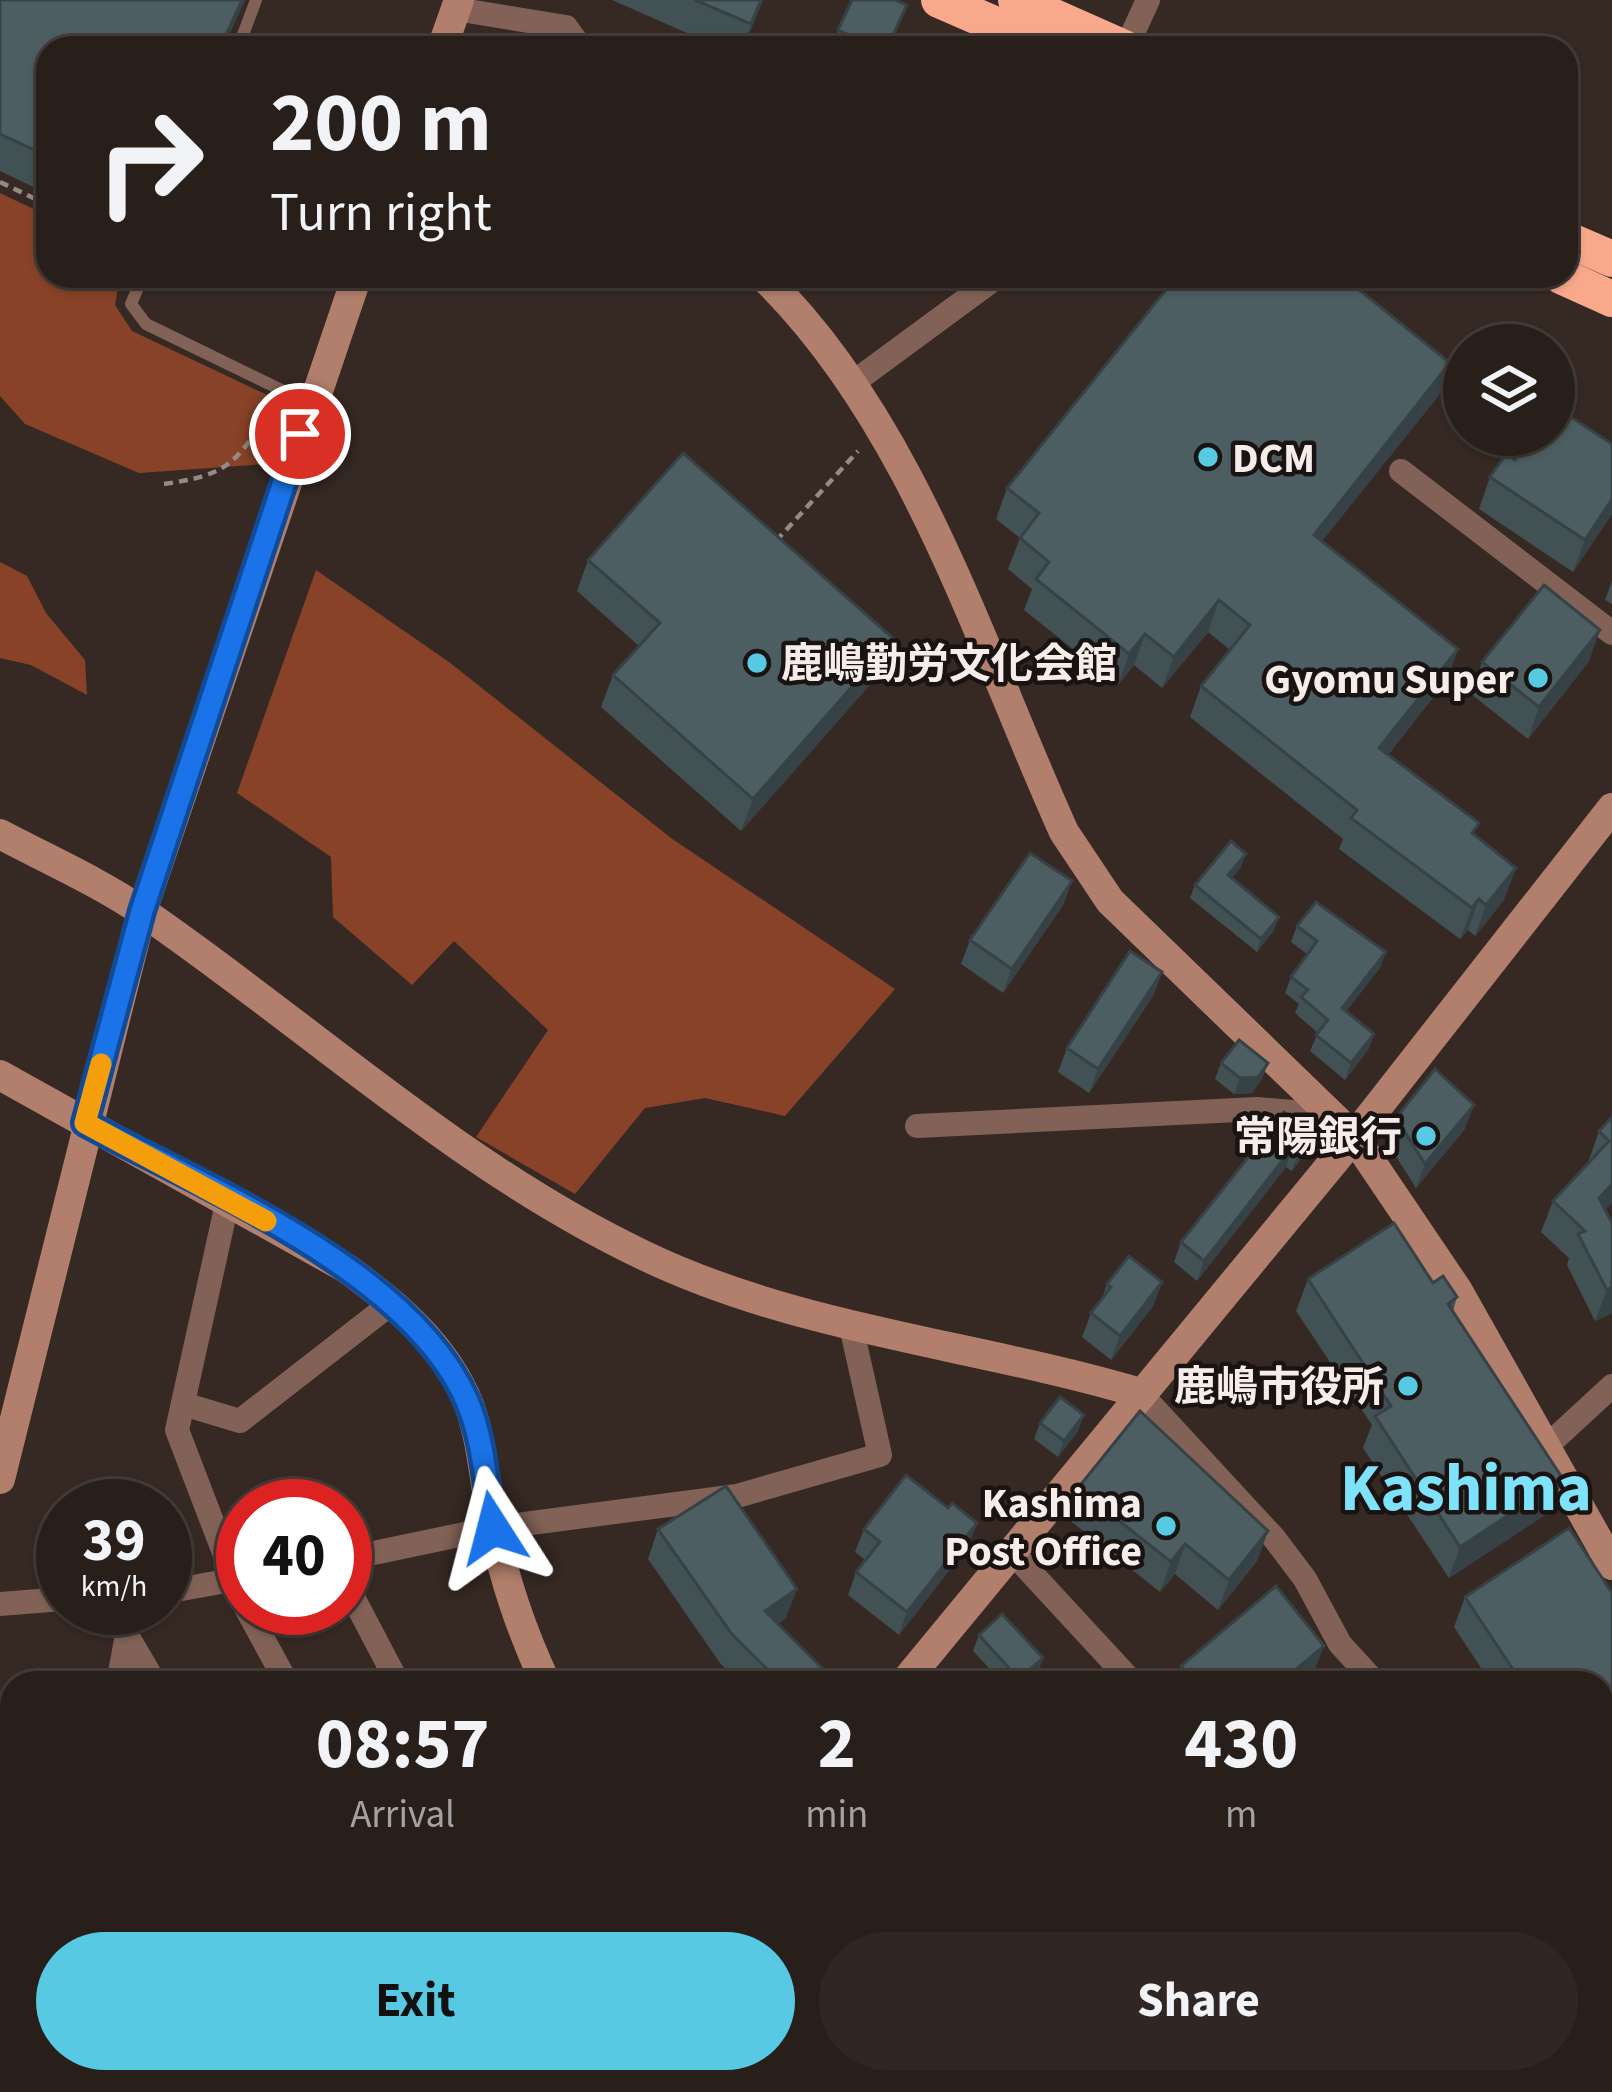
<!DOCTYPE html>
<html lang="en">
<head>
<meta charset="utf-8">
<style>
	:root { --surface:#281f1b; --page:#302724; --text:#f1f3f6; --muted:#a5a2a3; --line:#443d3a; --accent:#58c9e3 }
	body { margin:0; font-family:"Source Sans 3","Noto Sans JP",sans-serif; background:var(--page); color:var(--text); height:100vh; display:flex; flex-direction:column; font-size:45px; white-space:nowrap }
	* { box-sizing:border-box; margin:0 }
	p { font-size:39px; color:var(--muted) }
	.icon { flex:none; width:66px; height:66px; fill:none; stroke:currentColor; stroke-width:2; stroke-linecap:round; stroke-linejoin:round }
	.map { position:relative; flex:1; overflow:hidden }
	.details { position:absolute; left:0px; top:1671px; width:1614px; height:423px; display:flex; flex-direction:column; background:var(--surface); border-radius:36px 36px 0 0; box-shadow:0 3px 9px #0004,0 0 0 3px var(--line) }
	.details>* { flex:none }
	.hud { position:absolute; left:36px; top:36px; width:1542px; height:252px; border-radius:36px; box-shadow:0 3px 9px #0004,0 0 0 3px var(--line); background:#281f1b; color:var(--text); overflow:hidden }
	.controls { position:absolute; left:1443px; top:324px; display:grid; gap:24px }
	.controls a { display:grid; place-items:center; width:132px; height:132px; border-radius:50%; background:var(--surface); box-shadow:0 3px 9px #0004,0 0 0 3px var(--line); font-size:60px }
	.speed { position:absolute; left:36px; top:1479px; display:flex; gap:24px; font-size:60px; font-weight:700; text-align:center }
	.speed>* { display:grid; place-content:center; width:156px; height:156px; border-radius:50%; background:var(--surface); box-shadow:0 3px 9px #0004,0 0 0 3px var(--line); line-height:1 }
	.speed small { font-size:30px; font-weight:400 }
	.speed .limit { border:18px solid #d22; background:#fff; color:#111 }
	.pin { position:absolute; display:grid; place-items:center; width:102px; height:102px; color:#fff; margin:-51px; border:6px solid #fff; border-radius:50%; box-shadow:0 3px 12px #0007 }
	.me { position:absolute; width:132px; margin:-66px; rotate:351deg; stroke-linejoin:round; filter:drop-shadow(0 0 9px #0008) }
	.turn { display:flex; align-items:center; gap:42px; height:252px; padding:0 36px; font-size:54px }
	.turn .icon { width:156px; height:156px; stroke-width:2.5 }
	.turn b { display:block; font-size:84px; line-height:102px }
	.eta { display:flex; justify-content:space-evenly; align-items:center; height:204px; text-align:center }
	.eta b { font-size:72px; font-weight:700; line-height:84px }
	.button { display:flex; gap:24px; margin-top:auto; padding:24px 36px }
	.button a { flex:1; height:138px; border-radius:72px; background:var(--accent); color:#111; font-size:48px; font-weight:700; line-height:138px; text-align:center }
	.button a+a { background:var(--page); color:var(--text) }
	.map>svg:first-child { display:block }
	.forest { fill:#874228 }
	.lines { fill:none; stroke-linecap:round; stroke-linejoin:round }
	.path { stroke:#958a86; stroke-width:4.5; stroke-dasharray:9 6; stroke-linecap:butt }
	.lane { stroke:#826256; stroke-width:12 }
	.street { stroke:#826256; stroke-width:24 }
	.secondary { stroke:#b27f6c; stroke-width:30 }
	.highway { stroke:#f8a98c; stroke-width:36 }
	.wall { fill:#425154 }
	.shaded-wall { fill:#364245 }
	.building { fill:#4d5e62; stroke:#364245; stroke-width:3 }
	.route-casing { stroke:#114b97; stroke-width:30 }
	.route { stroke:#1a73e8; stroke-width:21 }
	.slow { stroke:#f59e0b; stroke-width:21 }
	.poi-dot { fill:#58c9e3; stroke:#191311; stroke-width:4.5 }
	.labels { text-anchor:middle; stroke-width:9; stroke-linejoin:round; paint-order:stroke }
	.poi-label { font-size:42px; font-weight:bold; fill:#f6edea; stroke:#191311; text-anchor:end }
	.town-label { font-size:66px; font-weight:bold; fill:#7ee2fb; stroke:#191311 }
</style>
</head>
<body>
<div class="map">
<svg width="1612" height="2092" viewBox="0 0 1612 2092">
	<rect width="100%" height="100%" fill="#362924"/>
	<g class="forest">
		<polygon points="0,193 48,216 48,276 120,276 115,305 132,331 280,401 266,464 139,473 25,424 0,396"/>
		<polygon points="0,562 27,576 46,613 85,660 87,695 31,665 0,658"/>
		<polygon points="316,570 449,662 671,838 895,989 785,1116 705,1098 645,1108 575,1194 476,1137 548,1030 454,941 412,985 333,917 331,857 237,793"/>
	</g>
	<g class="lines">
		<g class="path">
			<polyline points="0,182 48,205"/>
			<path d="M164,484C227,475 234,465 269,413L284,419"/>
			<polyline points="776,541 858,451"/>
		</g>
		<g class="lane">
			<polyline points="238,48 256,0"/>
			<polyline points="143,276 131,304 146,324 310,404"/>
		</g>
		<g class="street">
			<polyline points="455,9 566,27 581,48"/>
			<polyline points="1126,48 1148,0"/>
			<polyline points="854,382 998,276"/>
			<polyline points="1401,471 1612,633"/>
			<polyline points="917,1126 1257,1109 1304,1113"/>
			<polyline points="228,1199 177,1430 243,1602"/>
			<polyline points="1140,1393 1274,1538 1305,1579 1340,1644 1372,1679 1367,1683"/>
			<polyline points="183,1404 240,1421 393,1302"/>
			<polyline points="1548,1445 1612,1386"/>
			<polyline points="1010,1550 1133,1683"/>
			<polyline points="345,1559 493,1528 737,1496 880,1455 851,1326"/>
			<polyline points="345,1582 398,1683"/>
			<polyline points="165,1592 243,1578"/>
			<polyline points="0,1604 63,1599"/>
			<polyline points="111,1608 155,1683"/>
			<polyline points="246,1608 287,1683"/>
			<polyline points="118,1683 127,1635"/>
			<polyline points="185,2082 191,2092"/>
			<polyline points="347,2082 354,2092"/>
			<polyline points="495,2082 513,2092"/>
			<polyline points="606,2082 615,2092"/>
			<polyline points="912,2082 922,2092"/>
		</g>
		<g class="secondary">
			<polyline points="442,48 459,0"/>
			<path d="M763,276C913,422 979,644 1064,832L1110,901L1354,1137L1458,1291L1612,1565"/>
			<path d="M0,834C47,859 99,882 143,912C309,1026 460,1168 643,1255C799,1330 975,1344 1140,1393"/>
			<path d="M0,1075L346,1268C396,1304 446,1346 469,1405C483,1443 484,1485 493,1524C503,1577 523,1635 546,1683"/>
			<polyline points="0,1479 142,911 357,276"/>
			<polyline points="904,1683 1354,1137 1612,808"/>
			<polyline points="547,2092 556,2082"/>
		</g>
		<g class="highway">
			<polyline points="939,0 1049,48"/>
			<polyline points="1016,0 1124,48"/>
			<polyline points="1566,239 1612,259"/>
			<polyline points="1561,276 1612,299"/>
		</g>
	</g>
	<g class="wall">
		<polygon points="0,0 245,0 223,48 48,48 48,194 0,171"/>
		<polygon points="612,0 763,0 743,48 721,48"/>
		<polygon points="907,5 890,48 832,48 838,30"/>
		<polygon points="1450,363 1439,395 1322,541 1458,649 1446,681 1388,755 1475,835 1504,900 1475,936 1468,930 1460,939 1339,849 1343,839 1190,717 1201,686 1230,650 1208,632 1162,688 1134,665 1118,685 1024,610 1032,589 1008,569 1020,538 996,519 1007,488"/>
		<polygon points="1522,435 1554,435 1612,514 1573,572 1479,509 1490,477 1515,460 1518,455 1516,453"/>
		<polygon points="588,560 882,671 741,831 601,707 613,675 639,646 577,591"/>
		<polygon points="1612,581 1612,604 1605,600"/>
		<polygon points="1589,661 1528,739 1471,694 1482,662"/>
		<polygon points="1241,867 1232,878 1274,930 1257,952 1190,898 1195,885"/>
		<polygon points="1072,881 1063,905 1003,993 961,964 970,940"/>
		<polygon points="1297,926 1380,968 1346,1011 1374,1034 1368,1050 1345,1080 1310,1051 1318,1033 1295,1013 1299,1004 1285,993 1291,977 1307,954 1291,942"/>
		<polygon points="1162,972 1153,996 1089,1093 1058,1072 1067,1048"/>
		<polygon points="1221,1063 1268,1063 1262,1079 1252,1093 1234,1094 1215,1079"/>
		<polygon points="1284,1112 1312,1133 1305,1153 1292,1171 1286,1167 1197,1281 1174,1262 1181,1242"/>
		<polygon points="1612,1117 1605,1210 1612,1313 1595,1321 1567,1265 1569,1258 1541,1232 1553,1201 1588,1163 1599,1131"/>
		<polygon points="1396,1118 1465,1129 1416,1188 1387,1142"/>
		<polygon points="1308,1279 1433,1283 1457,1297 1453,1311 1563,1479 1551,1511 1449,1578 1363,1448 1372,1425 1296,1311"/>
		<polygon points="1162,1282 1153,1306 1111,1360 1082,1337 1091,1313 1102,1299 1107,1284"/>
		<polygon points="1040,1423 1078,1431 1058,1457 1034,1439"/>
		<polygon points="1078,1488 1268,1531 1257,1561 1218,1610 1175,1574 1160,1592 1067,1518"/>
		<polygon points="948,1508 977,1523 968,1546 899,1635 848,1595 856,1572 865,1560 855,1552 864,1529"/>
		<polygon points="658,1529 786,1618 778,1624 837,1683 740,1683 720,1663 648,1559"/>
		<polygon points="1612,1593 1612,1772 1606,1776 1602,1771 1602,1683 1491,1683 1454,1627 1465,1597"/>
		<polygon points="979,1635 1043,1658 1037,1674 1026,1683 1003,1683 973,1651"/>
		<polygon points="1181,1666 1312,1677 1306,1683 1175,1683"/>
	</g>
	<g class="shaded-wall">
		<polygon points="242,0 245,0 223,48 220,48"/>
		<polygon points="761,0 763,0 742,48 751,24"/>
		<polygon points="907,5 890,48 887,48"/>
		<polygon points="1450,363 1439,395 1302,566 1314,535"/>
		<polygon points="1612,499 1612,514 1573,572 1585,540"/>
		<polygon points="1219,600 1208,632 1162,688 1174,657"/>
		<polygon points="1600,630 1589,661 1528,739 1539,707"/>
		<polygon points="1145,634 1134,665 1118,685 1129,654"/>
		<polygon points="894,639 882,671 741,831 753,799"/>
		<polygon points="1458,649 1446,681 1368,780 1379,748"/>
		<polygon points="1246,854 1241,867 1223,888 1228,875"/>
		<polygon points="1516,868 1504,900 1475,936 1486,905"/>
		<polygon points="1072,881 1063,905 1003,993 1012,969"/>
		<polygon points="1479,899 1468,930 1460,939 1472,908"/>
		<polygon points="1279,917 1274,930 1257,952 1261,939"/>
		<polygon points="1386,952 1380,968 1336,1024 1342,1008"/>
		<polygon points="1162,972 1153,996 1089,1093 1098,1069"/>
		<polygon points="1374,1034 1368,1050 1345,1080 1351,1063"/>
		<polygon points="1268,1063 1262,1079 1252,1093 1234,1094 1240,1078"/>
		<polygon points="1474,1105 1465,1129 1416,1188 1425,1164"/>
		<polygon points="1312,1133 1305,1153 1292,1171 1299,1151"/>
		<polygon points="1293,1147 1286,1167 1197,1281 1204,1261"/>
		<polygon points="1612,1184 1612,1203 1588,1229 1599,1198"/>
		<polygon points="1162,1282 1153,1306 1111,1360 1120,1336"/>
		<polygon points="1612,1287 1612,1313 1595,1321 1607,1290"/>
		<polygon points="1084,1415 1078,1431 1058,1457 1064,1441"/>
		<polygon points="1563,1479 1551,1511 1449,1578 1460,1547"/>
		<polygon points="977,1523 968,1546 899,1635 907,1612"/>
		<polygon points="1268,1531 1257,1561 1218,1610 1229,1580"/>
		<polygon points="1185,1544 1175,1574 1160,1592 1171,1562"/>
		<polygon points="797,1589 786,1618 754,1641 765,1611"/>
		<polygon points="1324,1646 1312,1677 1306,1683 1280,1683"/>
		<polygon points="1043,1658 1037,1674 1026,1683 1018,1683 1019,1679"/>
	</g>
	<g class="building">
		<polygon points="0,0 242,0 220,48 48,48 48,156 0,134"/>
		<polygon points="695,0 761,0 751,24"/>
		<polygon points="852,0 895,0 907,5 887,48 878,48 838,30"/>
		<polygon points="1177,276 1342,276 1450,363 1314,535 1458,649 1379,748 1479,823 1472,833 1516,868 1486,905 1479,899 1472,908 1351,818 1357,810 1201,686 1250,625 1219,600 1174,657 1145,634 1129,654 1036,579 1049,562 1020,538 1039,513 1007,488"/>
		<polygon points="1554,406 1612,444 1612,499 1585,540 1490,477 1506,454 1515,460 1531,435 1554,435"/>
		<polygon points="683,453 894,639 753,799 613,675 660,623 588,560"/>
		<polygon points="1544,585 1600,630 1539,707 1482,662"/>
		<polygon points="1231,841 1246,854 1228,875 1279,917 1261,939 1195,885"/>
		<polygon points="1030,853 1072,881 1012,969 970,940"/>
		<polygon points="1316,902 1386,952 1342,1008 1374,1034 1351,1063 1316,1035 1328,1020 1301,997 1308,990 1291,977 1317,941 1297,926"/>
		<polygon points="1130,951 1162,972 1098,1069 1067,1048"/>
		<polygon points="1239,1040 1268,1063 1258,1077 1240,1078 1221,1063"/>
		<polygon points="1435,1069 1474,1105 1425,1164 1396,1118"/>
		<polygon points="1284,1112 1312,1133 1299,1151 1293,1147 1204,1261 1181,1242"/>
		<polygon points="1612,1117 1612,1184 1599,1198 1612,1223 1612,1287 1607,1290 1578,1234 1585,1231 1553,1201 1609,1141 1599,1131"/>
		<polygon points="1394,1223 1433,1283 1443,1276 1457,1297 1448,1304 1563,1479 1460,1547 1375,1416 1391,1406 1308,1279"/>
		<polygon points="1129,1256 1162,1282 1120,1336 1091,1313 1111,1287 1107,1284"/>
		<polygon points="1060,1397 1084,1415 1064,1441 1040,1423"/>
		<polygon points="1140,1411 1268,1531 1229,1580 1185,1544 1171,1562 1078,1488"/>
		<polygon points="906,1475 948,1508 952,1503 977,1523 907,1612 856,1572 880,1542 864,1529"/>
		<polygon points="726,1486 797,1589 765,1611 837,1683 781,1683 731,1633 658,1529"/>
		<polygon points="1569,1528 1612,1593 1612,1740 1602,1728 1602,1683 1564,1683 1562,1681 1559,1683 1522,1683 1465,1597"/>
		<polygon points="1276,1586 1324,1646 1280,1683 1195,1683 1181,1666"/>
		<polygon points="1002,1614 1043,1658 1019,1679 979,1635"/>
	</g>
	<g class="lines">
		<g class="route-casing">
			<path id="route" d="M300,434L142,911L85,1123C205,1188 411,1271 467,1401C484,1440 486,1487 493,1528"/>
		</g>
		<use href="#route" class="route"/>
		<polyline class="slow" points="101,1064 85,1123 266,1221"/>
	</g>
	<g class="poi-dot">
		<circle cx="1208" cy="457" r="12"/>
		<circle cx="757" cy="663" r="12"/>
		<circle cx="1538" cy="678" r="12"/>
		<circle cx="1426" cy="1136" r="12"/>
		<circle cx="1408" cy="1386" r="12"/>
		<circle cx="1166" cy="1526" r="12"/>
	</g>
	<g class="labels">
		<g class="poi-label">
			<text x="1232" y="472" text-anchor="start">DCM</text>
			<text x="781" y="678" text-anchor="start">鹿嶋勤労文化会館</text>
			<text x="1514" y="693">Gyomu Super</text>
			<text x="1402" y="1151">常陽銀行</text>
			<text x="1384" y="1401">鹿嶋市役所</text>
			<text x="1142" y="1517">Kashima<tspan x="1142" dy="48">Post Office</tspan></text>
		</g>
		<g class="town-label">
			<text x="1466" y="1510">Kashima</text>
		</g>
	</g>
</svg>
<div class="controls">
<a><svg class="icon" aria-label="layers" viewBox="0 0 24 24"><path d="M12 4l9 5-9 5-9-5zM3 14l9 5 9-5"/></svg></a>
</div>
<div class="speed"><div>39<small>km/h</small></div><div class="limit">40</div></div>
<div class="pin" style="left:300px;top:434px;background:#d93025"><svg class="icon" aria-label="arrive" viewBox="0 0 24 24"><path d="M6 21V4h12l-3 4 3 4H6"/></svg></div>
<svg class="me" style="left:493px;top:1528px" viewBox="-20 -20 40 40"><path d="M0-17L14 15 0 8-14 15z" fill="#1a73e8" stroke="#fff" stroke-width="4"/></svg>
<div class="hud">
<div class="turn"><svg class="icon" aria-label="right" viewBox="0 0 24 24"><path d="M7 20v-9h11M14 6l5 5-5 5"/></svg><div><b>200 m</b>Turn right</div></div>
</div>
<section class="details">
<div class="eta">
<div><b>08:57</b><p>Arrival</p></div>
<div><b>2</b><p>min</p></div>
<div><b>430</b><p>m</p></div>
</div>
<div class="button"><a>Exit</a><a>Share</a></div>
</section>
</div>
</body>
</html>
